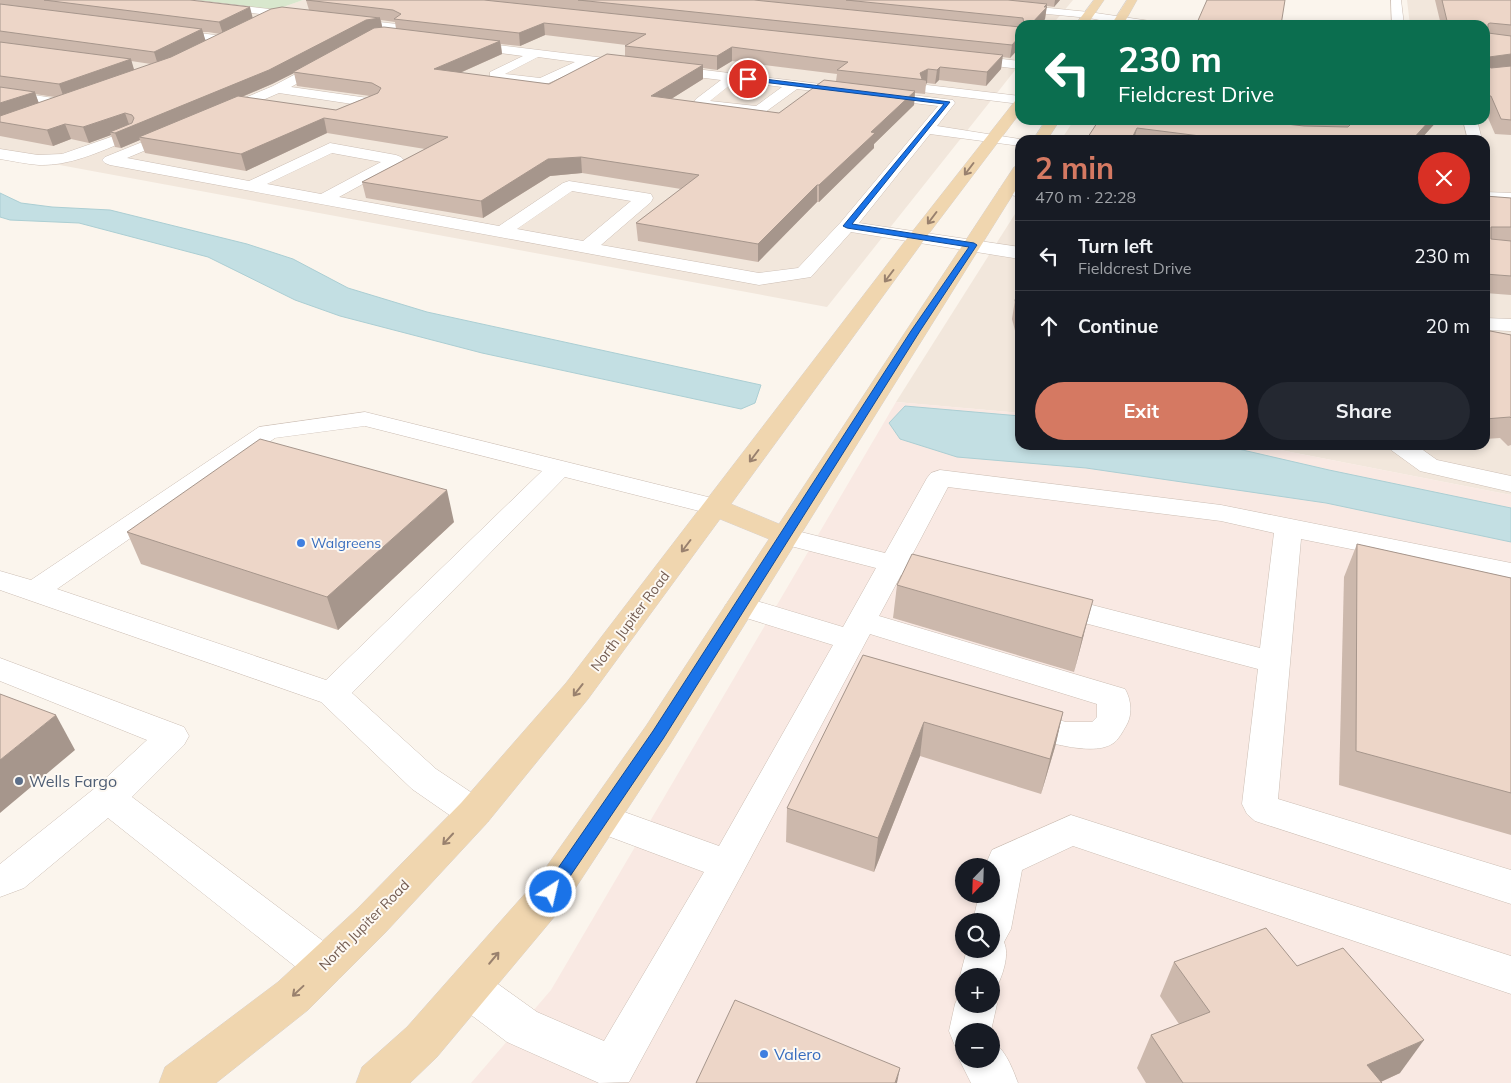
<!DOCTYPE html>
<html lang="en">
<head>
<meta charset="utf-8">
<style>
	:root { --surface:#171b24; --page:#242831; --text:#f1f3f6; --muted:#9ea1a6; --line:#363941; --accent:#d57962 }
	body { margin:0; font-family:Mulish,sans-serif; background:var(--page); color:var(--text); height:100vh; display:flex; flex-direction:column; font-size:19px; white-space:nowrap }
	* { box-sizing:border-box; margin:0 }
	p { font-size:16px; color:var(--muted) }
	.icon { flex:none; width:28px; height:28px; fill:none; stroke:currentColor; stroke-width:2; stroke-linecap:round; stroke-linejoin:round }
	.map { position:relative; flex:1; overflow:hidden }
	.drawer { position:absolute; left:1015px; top:135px; width:475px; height:315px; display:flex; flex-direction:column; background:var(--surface); border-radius:15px; box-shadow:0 2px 8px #0003 }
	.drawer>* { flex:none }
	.guide { position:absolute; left:1015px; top:20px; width:475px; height:105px; border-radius:15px; box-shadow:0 2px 8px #0003; background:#0b6e4f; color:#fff; overflow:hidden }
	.needle { width:32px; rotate:203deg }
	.tools { position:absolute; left:955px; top:858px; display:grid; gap:10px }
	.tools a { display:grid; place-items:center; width:45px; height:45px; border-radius:50%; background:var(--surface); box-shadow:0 2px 8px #0003; font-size:25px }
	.pin { position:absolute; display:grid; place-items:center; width:42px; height:42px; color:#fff; margin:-21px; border:2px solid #fff; border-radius:50%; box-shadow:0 1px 5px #0007 }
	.me { position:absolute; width:55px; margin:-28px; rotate:35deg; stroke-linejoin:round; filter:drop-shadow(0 0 4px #0008) }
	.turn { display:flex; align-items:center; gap:18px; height:105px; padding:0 20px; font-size:22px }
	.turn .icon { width:65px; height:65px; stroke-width:2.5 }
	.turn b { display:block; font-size:35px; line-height:42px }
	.round { display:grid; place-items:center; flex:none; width:52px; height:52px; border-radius:26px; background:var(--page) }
	.summary { display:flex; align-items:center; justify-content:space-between; height:85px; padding:0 20px }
	h1 { font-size:30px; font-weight:700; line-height:38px; color:var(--accent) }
	.button { display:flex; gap:10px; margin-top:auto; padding:10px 20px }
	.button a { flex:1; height:58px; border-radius:30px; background:var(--accent); color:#fff; font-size:20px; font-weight:700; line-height:58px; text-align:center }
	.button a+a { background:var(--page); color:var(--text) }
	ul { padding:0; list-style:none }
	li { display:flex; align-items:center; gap:15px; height:70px; padding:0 20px; border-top:1px solid var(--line) }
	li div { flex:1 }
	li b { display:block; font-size:19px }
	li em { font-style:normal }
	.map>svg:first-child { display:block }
	.residential { fill:#f2e7dc }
	.commercial { fill:#f9e9e3; fill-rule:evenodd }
	.green { fill:#d8e7cd }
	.water { fill:#c3dfe3; stroke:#abced3 }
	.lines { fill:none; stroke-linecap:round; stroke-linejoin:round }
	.minor-casing { stroke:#ccbeb4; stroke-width:1 }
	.major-casing { stroke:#d8d2cf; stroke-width:1 }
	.minor { fill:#fff; fill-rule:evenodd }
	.major { fill:#f0d6af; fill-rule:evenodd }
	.wall { fill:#ccb8ac; fill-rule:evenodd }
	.shaded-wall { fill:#a6968c }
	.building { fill:#edd6c8; stroke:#a6968c }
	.oneway { stroke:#99816e }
	.route { fill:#1a73e8; stroke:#114b97 }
	.shop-dot { fill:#3f7fe0; stroke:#fdf9f3; stroke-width:2 }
	.service-dot { fill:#5c6f8a; stroke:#fdf9f3; stroke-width:2 }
	.labels { text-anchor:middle; stroke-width:4; stroke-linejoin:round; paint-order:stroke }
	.shop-label { font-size:14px; fill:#366cbe; stroke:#fdf9f3; text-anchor:start }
	.street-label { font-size:14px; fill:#745d52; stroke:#fdf9f3 }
	.near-service-label { font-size:16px; fill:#4e5e75; stroke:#fdf9f3; text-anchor:start }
	.near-shop-label { font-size:16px; fill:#366cbe; stroke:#fdf9f3; text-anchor:start }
</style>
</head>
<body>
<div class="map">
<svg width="1511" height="1083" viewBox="0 0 1511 1083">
	<rect width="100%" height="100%" fill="#fbf5ed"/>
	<g class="residential">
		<polygon points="0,0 182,0 272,11 303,0 1073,0 1052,25 1020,25 1020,64 827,307 0,154"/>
		<polygon points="1407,0 1511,0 1511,495 1255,445 1485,445 1485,140 1061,140 1074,120 1485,120 1485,25 1410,25"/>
		<polygon points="1020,206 1020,413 896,402"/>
	</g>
	<path class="commercial" d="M896,402L1020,413V445H1255L1511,495V1083H471L551,990ZM964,866H991V894H964ZM964,921H991V949H964ZM964,976H991V1004H964ZM964,1031H991V1059H964Z"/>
	<polygon class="green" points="182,0 303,0 272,11"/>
	<g class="water">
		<polygon points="0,193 21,203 52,207 110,210 247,244 293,259 348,288 427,312 761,385 755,403 741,409 482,353 340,316 295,300 208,257 79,223 10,220 0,217"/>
		<polygon points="905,406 1020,416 1020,445 1221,445 1329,470 1511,508 1511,542 1326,503 1086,468 957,457 900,439 889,423"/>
	</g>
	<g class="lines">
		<g class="minor-casing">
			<g id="minor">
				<polygon points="161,0 193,0 303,13 308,16 303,19 166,3"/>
				<polygon points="929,0 967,0 1089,12 1157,22 1163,25 1126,25 1089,18 934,3"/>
				<polygon points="1391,0 1401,0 1404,25 1392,25"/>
				<polygon points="344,18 432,28 438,31 432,34 340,23 338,21 340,19"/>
				<polygon points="168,29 223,36 229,39 223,42 164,34 162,32"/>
				<path d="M464,41L953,100L955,103L937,126L1026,140H1020V146L930,134L859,223L1020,247V259L851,232L811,277L759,285L110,165L105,163L102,160L105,157L177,128L182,129L184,132L182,135L127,158L249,181L330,143L396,155L401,157L404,160L401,163L339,197L499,226L563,183L569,181L645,193L651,194L653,198L651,202L601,245L759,273L798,268L841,222L938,106L797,89L764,113L759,114L697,107L694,102L696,99L721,80L591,64L542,86L496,81L490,77V72L523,56L460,48L458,45L460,42ZM538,57L575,62L540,78L505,74ZM735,81L782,87L756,106L710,101ZM332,153L381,162L321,194L267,184ZM572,191L631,201L583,241L517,229Z"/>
				<polygon points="965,55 1020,61 1020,69 961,62 959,59"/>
				<polygon points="328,57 334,61 332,64 291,87 375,99 382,103 380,106 356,115 349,111 359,105 279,93 226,116 221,117 214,113 216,110 273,86"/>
				<polygon points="927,85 1020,96 1020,104 922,92 920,89"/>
				<polygon points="0,90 67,100 74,104 67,108 0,98"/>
				<polygon points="1463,120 1477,120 1482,140 1468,140"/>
				<path d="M131,130L136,131L138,134L136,137C105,149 73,166 39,165C26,164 13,161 0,159V149L38,155L62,154Z"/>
				<polygon points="1007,185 1020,187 1020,197 1001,193 999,190 1001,187"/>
				<polygon points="1485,192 1511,193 1511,203 1485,202"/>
				<polygon points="1485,318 1511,319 1511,331 1485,330"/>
				<path d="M365,412L724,501L728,507L724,513L715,515L565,477L352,693L436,769L487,803L492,813L487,823L474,828L461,823L412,789L321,702L0,590V571L31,580L259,427ZM365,426L542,471L326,680L57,589L275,438Z"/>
				<polygon points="1388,445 1416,445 1437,460 1511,476 1511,492 1420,471 1391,450"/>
				<path d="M940,470L1221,505L1511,563V581L1301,539L1278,799L1511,870V904L1255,821L1247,814L1242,804L1258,669L1043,612L1038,605L1043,598L1053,595L1260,648L1274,533L1221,521L948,487L910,559L920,562L924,568L920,574L910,577L901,575L879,616L1125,689C1131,699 1133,715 1126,726C1123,731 1118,741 1112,744C1090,758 1034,738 1010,731L1005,722L1010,713L1022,710L1066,722H1092L1097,717V704L870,634L741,876L629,1082L599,1083L507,1042L454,1002L448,988L454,974L469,969L484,974L537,1012L604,1041L704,872L589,829L584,819L589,809L602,804L719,846L833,645L730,613L725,606L730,599L740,596L843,627L876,568L775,542L771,536L775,530L785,528L885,553L927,478L931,473Z"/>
				<polygon points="0,658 184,727 189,736 184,745 132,797 339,953 345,966 339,979 325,985 311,979 108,818 24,888 0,897 0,864 95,788 147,740 0,681"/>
				<path d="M1071,815L1511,956V994L1073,846L1022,870L1011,929L1004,942C1010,956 1002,976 996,989L991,991L997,1004L991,1031H964V1059H991V1042C1005,1047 1013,1070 1018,1083H971L959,1059L963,1049L955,1046L949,1031L955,1004L961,990L964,989V1004H991V976H964V983L960,976L967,949H991V921H973L979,894H991V866H985L992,850Z"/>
			</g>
		</g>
		<g class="major-casing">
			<g id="major">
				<polygon points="1094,0 1104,0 1087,25 1075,25"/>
				<polygon points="1127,0 1137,0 1123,25 1111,25"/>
				<polygon points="1020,100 1020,113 924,240 731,504 779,524 1012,170 1014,167 1020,165 1020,183 670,744 565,904 437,1057 410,1083 356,1083 362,1067 407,1027 537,880 646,726 769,539 720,519 588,699 487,823 385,933 308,1010 216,1083 159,1083 165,1067 278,982 357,909 461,803 566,683 912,232 1015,101"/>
				<polygon points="1046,120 1060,120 1047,140 1033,140"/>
			</g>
		</g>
		<use href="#minor" class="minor"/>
		<use href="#major" class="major"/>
	</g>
	<g class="wall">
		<path d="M0,0H190L253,18L309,10L306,0H1060L1054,7L1047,6L1045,19L1040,25H1020V47L1010,58L1002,57L1001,69L986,86L939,80L935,84L927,83L926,84L925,94L915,93L914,105L874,144V148L819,202H817L758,262L638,241L636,223L681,189L582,173L550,176L483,218L366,198L362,182L425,149L327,133L246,171L145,153L140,140L121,148L115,147L111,135L89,143L71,139L53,146L0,136ZM381,20L395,22L396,29L382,27ZM203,32H208L220,34L205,41ZM545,35L626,45L625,46V56L549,84L460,73L502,54L501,44L520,46ZM131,61L151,64L134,70ZM732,61L837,74L836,81L779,113L671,99L703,79V68L717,70ZM294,73L297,86L370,96L336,110L242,97L272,84ZM35,94L48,96L55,97L39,103Z"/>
		<polygon points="1435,0 1511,0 1511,137 1511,135 1495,134 1485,111 1485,25 1441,25"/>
		<polygon points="1099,120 1438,120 1420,140 1086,140"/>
		<polygon points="1485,196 1511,198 1511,295 1485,293"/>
		<polygon points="1020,290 1020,350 1012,319 1015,300"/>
		<polygon points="1485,330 1511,335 1511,445 1508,446 1500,438 1485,439"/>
		<polygon points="454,522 338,630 141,564 127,532"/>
		<polygon points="1357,544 1511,578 1511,835 1339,785 1344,577"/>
		<polygon points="897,585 1084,634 1074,672 893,618"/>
		<polygon points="863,655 1063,712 1055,747 1041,794 920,756 874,872 786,842 787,808"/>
		<polygon points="1174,962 1297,966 1400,1073 1381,1082 1382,1083 1146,1083 1137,1068 1151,1035 1179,1024 1160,996"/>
	</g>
	<g class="shaded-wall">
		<polygon points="1055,0 1060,0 1054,7"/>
		<polygon points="1047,4 1045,19 1040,25 1030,25"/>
		<polygon points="250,7 253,19 223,34 219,22"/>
		<polygon points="380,18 383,30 293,72 294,73 272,84 145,138 139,137 140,140 121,148 115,133 110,132 111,135 89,143 83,127 125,113 130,127 366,20"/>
		<polygon points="544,23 545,35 520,46 519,33"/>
		<polygon points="202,29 206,42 158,65 154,52"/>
		<polygon points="1020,36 1020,47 1010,58 1012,45"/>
		<polygon points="500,41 502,54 437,83 434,69"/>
		<polygon points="732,47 732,61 717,70 717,56"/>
		<polygon points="1511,54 1511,67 1485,71 1489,57"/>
		<polygon points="1003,55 1001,69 986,86 987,72"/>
		<polygon points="131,59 135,73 64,98 59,84"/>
		<polygon points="703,65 703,79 652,111 651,96"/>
		<polygon points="940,67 939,80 935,84 937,70"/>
		<polygon points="928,69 927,83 926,84 926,80 920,79 920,73"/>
		<polygon points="915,91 914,105 874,144 874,148 819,202 819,185 871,132"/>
		<polygon points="35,92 40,107 0,120 0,103"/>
		<polygon points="324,118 327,133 246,171 241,154"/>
		<polygon points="1430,120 1438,120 1420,140 1412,140"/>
		<polygon points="65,124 71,139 53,146 47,130"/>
		<polygon points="1137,128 1134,140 1131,140"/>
		<polygon points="581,157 582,173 550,176 483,218 481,201 548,159"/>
		<polygon points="817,185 817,202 758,262 758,244"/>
		<polygon points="447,490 454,522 338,630 327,597"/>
		<polygon points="1093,600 1084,634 1074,672 1082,638"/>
		<polygon points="1063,712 1055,747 1041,794 1050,759"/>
		<polygon points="56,715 75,750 0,813 0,760"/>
		<polygon points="924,722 920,756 874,872 878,838"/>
		<polygon points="1424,1040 1400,1073 1378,1083 1367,1065"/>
		<polygon points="900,1068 897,1083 895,1083"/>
	</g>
	<g class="building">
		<polygon points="44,0 190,0 250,7 219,22"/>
		<polygon points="306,0 484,0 1003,55 987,72 940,67 937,70 928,69 920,73 922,79 926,80 837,70 848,62 732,47 717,56 625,46 646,34 544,23 519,33 394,19 401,14 393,10"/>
		<polygon points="578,0 754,0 1020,27 1020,36 1012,45"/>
		<polygon points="846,0 1008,0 1047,4 1044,7 1047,7 1030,25 1024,25 1023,18"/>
		<polygon points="1207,0 1285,0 1281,25 1196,25"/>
		<polygon points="1442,0 1511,0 1511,25 1490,23 1488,24 1488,33 1511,36 1511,54 1489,57 1488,66 1491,68 1511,66 1511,120 1501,119 1491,96 1485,96 1485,25 1448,25"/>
		<polygon points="0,4 202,29 154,52 0,31"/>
		<polygon points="282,7 380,18 366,20 269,70 115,133 110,132 132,123 134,118 132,115 125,113 83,127 65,124 47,130 0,122 0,116 171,57 271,9"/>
		<polygon points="1146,21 1190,25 1144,25"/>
		<polygon points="384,27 500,41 434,69 549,84 607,54 703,65 651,96 779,113 824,80 915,91 871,132 875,133 819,185 817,185 758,244 636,223 699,175 581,157 548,159 481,201 362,182 448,137 324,118 241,154 139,137 238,96 336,110 378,93 381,88 372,83 293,72 374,28"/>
		<polygon points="0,42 131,59 59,84 0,76"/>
		<polygon points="0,87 35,92 0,103"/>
		<polygon points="1099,120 1251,120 1304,126 1348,127 1350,125 1347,121 1345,120 1430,120 1412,140 1207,140 1208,137 1137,128 1131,140 1086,140"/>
		<polygon points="1485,196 1511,198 1511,227 1491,227 1491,239 1511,241 1511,276 1485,274"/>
		<polygon points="1020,290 1020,320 1015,300"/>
		<polygon points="1485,330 1511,335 1511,418 1510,417 1485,419"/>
		<polygon points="260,439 447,490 327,597 127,532"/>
		<polygon points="1357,544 1511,578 1511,793 1356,751"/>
		<polygon points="912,554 1093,600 1082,638 897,585"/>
		<polygon points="863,655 1063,712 1050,759 924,722 878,838 787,808"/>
		<polygon points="0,694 56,715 0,760"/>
		<polygon points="1266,928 1297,966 1343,948 1424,1040 1367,1065 1382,1083 1183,1083 1151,1035 1210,1012 1174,962"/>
		<polygon points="735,1000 900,1068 895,1083 696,1083"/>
	</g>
	<defs><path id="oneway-shaft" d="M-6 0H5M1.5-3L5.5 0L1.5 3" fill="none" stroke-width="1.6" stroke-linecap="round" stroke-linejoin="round" transform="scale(1.25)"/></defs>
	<g class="oneway">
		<use href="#oneway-shaft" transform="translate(969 169) rotate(127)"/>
		<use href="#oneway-shaft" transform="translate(932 218) rotate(127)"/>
		<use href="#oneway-shaft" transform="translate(889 276) rotate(127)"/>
		<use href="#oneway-shaft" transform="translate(754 456) rotate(127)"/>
		<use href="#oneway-shaft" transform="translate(686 546) rotate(127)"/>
		<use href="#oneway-shaft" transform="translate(578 690) rotate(128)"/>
		<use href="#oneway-shaft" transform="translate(448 839) rotate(133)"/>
		<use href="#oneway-shaft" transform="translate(494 958) rotate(-50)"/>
		<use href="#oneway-shaft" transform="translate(298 991) rotate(137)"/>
	</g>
	<polygon class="route" points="748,77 950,102 852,224 974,243 977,245 920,331 663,739 556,897 551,899 545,897 543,892 545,887 653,731 911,331 969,247 847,228 843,226 944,104 746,80"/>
	<g class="shop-dot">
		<circle cx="301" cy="543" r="5"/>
		<circle cx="764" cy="1054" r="5"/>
	</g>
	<circle class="service-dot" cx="19" cy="781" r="5"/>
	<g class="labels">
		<g class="shop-label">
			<text x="311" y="548">Walgreens</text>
		</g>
		<g class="street-label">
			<text transform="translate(630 621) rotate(-53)" y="5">North Jupiter Road</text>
			<text transform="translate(364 925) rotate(-45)" y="5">North Jupiter Road</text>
		</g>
		<g class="near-service-label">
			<text x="29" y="787">Wells Fargo</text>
		</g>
		<g class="near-shop-label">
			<text x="774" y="1060">Valero</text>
		</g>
	</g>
</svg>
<div class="tools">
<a><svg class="needle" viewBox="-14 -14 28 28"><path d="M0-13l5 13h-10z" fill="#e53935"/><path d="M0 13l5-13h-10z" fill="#9ea1a6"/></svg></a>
<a><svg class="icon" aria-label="search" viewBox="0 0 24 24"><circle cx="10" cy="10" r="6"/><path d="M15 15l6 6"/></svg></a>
<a>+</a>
<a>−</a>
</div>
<div class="pin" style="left:748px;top:79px;background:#d93025"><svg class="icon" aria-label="arrive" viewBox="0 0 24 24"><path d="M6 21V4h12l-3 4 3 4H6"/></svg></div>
<svg class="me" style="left:551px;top:892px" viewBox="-20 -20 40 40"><circle r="17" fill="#1a73e8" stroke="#fff" stroke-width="3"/><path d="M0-11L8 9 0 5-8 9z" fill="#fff"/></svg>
<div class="guide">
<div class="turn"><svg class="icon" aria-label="left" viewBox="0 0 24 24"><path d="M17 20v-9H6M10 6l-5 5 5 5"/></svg><div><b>230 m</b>Fieldcrest Drive</div></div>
</div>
<section class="drawer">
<div class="summary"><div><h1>2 min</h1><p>470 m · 22:28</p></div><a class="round" style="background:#d93025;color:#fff"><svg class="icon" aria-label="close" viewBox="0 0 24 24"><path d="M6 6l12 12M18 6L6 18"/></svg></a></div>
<ul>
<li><svg class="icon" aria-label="left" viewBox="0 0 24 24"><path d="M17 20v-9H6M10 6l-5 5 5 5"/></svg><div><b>Turn left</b><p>Fieldcrest Drive</p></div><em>230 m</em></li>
<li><svg class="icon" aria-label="ahead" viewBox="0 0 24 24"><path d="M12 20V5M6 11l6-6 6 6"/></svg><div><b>Continue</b></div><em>20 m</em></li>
</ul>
<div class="button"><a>Exit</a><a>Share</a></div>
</section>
</div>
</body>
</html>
